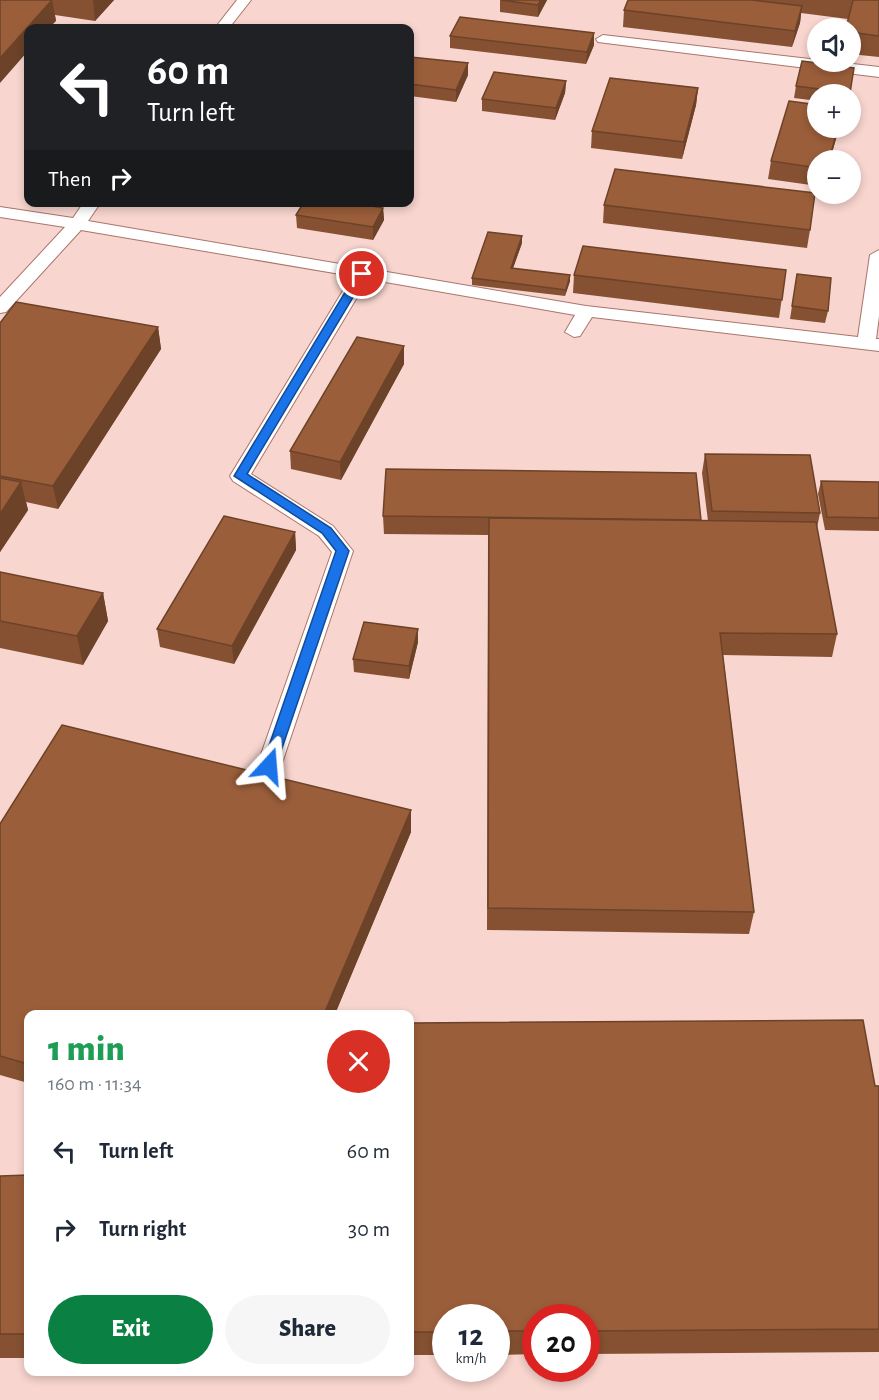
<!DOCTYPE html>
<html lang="en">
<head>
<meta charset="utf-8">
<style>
	:root { --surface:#fff; --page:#f6f6f7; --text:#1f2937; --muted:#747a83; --accent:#0b8043 }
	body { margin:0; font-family:"Alegreya Sans",sans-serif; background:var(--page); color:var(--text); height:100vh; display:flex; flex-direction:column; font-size:22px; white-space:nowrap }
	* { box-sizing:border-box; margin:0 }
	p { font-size:20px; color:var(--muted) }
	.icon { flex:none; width:33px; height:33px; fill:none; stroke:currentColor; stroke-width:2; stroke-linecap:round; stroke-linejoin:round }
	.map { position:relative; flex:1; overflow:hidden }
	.sheet { position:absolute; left:24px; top:1010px; width:390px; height:366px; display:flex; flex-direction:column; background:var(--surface); border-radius:12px; box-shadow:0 3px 9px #0003 }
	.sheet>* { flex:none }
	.banner { position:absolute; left:24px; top:24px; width:390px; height:183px; border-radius:12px; box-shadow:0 3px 9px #0003; background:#202124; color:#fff; overflow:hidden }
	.controls { position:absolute; left:807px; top:18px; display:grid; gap:12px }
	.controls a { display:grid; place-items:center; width:54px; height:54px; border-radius:50%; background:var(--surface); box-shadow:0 3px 9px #0003; font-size:30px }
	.speed { position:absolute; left:432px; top:1304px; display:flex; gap:12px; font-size:30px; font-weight:700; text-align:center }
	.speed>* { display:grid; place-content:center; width:78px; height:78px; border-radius:50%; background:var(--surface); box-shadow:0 3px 9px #0003; line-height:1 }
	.speed small { font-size:15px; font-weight:400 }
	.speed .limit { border:9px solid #d22; background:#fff; color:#111 }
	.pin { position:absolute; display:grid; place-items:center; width:51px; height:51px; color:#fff; margin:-26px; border:3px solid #fff; border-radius:50%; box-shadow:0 2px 6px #0007 }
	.me { position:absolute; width:66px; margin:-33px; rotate:19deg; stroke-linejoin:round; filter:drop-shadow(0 0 4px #0008) }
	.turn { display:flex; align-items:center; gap:21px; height:126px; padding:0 24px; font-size:27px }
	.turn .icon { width:78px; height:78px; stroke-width:2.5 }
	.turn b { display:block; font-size:42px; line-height:51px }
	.then { display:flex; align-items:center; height:57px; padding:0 24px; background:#0003; gap:12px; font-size:22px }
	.round { display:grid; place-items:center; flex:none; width:63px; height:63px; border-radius:32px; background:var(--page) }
	.head { display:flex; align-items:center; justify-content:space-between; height:102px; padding:0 24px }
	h1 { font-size:36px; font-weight:800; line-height:45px; color:#1e9e55 }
	.action { display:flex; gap:12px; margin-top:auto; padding:12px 24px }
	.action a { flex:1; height:69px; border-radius:36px; background:var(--accent); color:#fff; font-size:24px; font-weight:800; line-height:69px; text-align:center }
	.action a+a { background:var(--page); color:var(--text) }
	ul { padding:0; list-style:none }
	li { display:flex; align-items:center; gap:18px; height:78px; padding:0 24px }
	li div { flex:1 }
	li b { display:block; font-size:22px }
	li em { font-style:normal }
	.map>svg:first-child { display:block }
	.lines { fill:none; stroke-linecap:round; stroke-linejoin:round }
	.lane-casing { stroke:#a9756b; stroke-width:2 }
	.lane { fill:#fff; fill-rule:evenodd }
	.wall { fill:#855132 }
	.shaded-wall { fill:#6c4229 }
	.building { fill:#9b5e3a; stroke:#6c4229; stroke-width:1.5 }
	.route { fill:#1a73e8; stroke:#114b97; stroke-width:1.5 }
</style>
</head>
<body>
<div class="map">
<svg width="879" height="1400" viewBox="0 0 879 1400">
	<rect width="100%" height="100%" fill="#f8d5ce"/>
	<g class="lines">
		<g class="lane-casing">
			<g id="lane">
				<polygon points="237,0 251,0 229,28 215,28"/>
				<polygon points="603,35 879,67 879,77 598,42 596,39"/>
				<polygon points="84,202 101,202 88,221 586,306 858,337 870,255 879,250 879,316 876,339 879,339 879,351 592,317 580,336 574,337 565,332 575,315 368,279 251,474 333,526 353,551 281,766 277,772 269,775 261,772 257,766 332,552 319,536 233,481 230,476 352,276 81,230 6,312 0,313 0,297 65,227 0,217 0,207 73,218"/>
			</g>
		</g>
		<use href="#lane" class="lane"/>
	</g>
	<g class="wall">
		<polygon points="0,0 114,0 95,21 55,15 56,21"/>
		<polygon points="500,0 547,0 538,17 500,12"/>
		<polygon points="628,0 879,0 879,57 850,54 850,28 848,19 801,13 800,23 792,47 623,27 624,10"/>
		<polygon points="594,33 594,45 586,64 450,48 450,36"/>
		<polygon points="410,57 468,63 468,75 456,102 410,96"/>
		<polygon points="854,68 849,94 818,94 818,101 794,98 796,86"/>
		<polygon points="566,81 565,93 555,120 482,111 482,99"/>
		<polygon points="698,88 696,105 682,159 591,148 592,131"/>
		<polygon points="839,128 830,160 818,160 818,186 768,179 771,161"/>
		<polygon points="604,205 810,230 807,248 603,223"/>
		<polygon points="383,208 384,220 373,240 297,228 296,215"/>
		<polygon points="522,243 513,268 570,281 565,296 472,285 472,278"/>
		<polygon points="786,270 779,318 573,293 574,275"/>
		<polygon points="797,274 828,311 825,323 790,319"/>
		<polygon points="0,323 158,327 161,349 58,509 26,502 28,510 0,552"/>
		<polygon points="404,346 404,364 341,480 291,469 290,451"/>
		<polygon points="705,454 820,513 817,528 837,634 832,657 723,655 754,912 749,934 487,930 488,535 384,534 383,516 696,473 701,521 708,521 702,473"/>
		<polygon points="821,481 879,482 879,531 825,530 818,494"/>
		<polygon points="295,532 296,550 234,664 160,647 157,629"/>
		<polygon points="0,572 103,593 108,621 83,665 0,648"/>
		<polygon points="418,629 418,642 409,679 354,672 353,659"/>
		<polygon points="411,810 411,832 335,1014 28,1014 28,1083 0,1075 0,824"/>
		<polygon points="410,1023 879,1086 879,1352 586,1354 586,1317 536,1317 536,1354 496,1355 496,1317 446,1317 446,1355 410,1355"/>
		<polygon points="28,1175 28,1358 0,1358 0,1176"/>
	</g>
	<g class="shaded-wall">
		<polygon points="52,0 56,21 49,28 28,28 28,51 0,83 0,58"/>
		<polygon points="93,0 114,0 95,21"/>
		<polygon points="541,0 547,0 538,17 538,5"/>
		<polygon points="802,6 800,23 792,47 795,31"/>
		<polygon points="594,33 594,45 586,64 587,52"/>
		<polygon points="468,63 468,75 456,102 456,90"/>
		<polygon points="566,81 565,93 555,120 556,108"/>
		<polygon points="698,88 696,105 682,159 684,142"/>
		<polygon points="838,128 839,128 830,160 829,160"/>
		<polygon points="383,208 384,220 373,240 373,227"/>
		<polygon points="522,236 522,243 511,274 511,268"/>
		<polygon points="570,275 570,281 565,296 566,290"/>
		<polygon points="158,327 161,349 58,509 53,486"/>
		<polygon points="404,346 404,364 341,480 340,462"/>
		<polygon points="21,482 28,510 0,552 0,514"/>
		<polygon points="295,532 296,550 234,664 232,646"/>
		<polygon points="103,593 108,621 83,665 77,636"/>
		<polygon points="418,629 418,642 409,679 409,666"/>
		<polygon points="411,810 411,832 335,1014 324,1014"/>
	</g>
	<g class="building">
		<polygon points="0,0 52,0 0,58"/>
		<polygon points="501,0 541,0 538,5"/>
		<polygon points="628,0 752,0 802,6 795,31 624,10"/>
		<polygon points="853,0 879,0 879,36 850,32 850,28 846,28"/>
		<polygon points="460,17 594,33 587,52 450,36"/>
		<polygon points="410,57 468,63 456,90 410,84"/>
		<polygon points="802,61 854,68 850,93 796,86"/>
		<polygon points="494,72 566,81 556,108 482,99"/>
		<polygon points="610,78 698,88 684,142 592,131"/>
		<polygon points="789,101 818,105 818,128 838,128 829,160 818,160 818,168 771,161"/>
		<polygon points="615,169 815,193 810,230 604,205"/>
		<polygon points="304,202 348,202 383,208 373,227 296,215"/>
		<polygon points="488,232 522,236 511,268 570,275 566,290 472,278"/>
		<polygon points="583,246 786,270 782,300 574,275"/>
		<polygon points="797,274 831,278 828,311 792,306"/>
		<polygon points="16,302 158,327 53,486 0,476 0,323"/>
		<polygon points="357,337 404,346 340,462 290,451"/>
		<polygon points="705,454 810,455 820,513 712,511"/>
		<polygon points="386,469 696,473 701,520 383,516"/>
		<polygon points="0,478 21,482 0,514"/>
		<polygon points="821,481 879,482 879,518 827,517"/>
		<polygon points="224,516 295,532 232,646 157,629"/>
		<polygon points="489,518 816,522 837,634 720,633 754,912 488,908"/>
		<polygon points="0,572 103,593 77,636 0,621"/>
		<polygon points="364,622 418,629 409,666 353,659"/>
		<polygon points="62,725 411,810 324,1014 28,1014 28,1064 0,1056 0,824"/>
		<polygon points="863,1020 875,1086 879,1086 879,1329 586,1331 586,1317 536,1317 536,1331 496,1331 496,1317 446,1317 446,1332 410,1332 410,1023"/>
		<polygon points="28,1175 28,1334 0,1334 0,1176"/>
	</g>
	<polygon class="route" points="362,271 367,274 247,474 331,528 349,551 276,766 269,772 262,766 336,551 322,533 234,476 356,274"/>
</svg>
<div class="controls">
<a><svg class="icon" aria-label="sound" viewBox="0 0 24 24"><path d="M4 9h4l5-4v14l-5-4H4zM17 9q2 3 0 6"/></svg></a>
<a>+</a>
<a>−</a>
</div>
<div class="speed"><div>12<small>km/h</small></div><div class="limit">20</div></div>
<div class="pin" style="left:362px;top:274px;background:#d93025"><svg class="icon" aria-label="arrive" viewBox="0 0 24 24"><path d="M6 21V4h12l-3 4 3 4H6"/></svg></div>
<svg class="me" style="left:269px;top:766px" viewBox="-20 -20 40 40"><path d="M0-17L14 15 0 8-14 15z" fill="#1a73e8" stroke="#fff" stroke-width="4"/></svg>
<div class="banner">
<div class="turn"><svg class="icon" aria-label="left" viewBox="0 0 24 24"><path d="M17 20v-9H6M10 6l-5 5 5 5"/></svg><div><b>60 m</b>Turn left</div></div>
<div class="then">Then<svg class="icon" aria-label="right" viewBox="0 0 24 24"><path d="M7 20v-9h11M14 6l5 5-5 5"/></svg></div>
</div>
<section class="sheet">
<div class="head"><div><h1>1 min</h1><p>160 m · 11:34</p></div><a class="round" style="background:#d93025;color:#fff"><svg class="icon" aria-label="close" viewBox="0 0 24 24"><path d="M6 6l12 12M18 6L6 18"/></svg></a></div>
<ul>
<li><svg class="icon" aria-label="left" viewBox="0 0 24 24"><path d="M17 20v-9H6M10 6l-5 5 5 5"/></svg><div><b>Turn left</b></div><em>60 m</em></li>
<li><svg class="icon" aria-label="right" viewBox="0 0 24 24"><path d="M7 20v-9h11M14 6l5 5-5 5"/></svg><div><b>Turn right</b></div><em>30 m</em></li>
</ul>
<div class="action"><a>Exit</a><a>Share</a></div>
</section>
</div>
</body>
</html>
